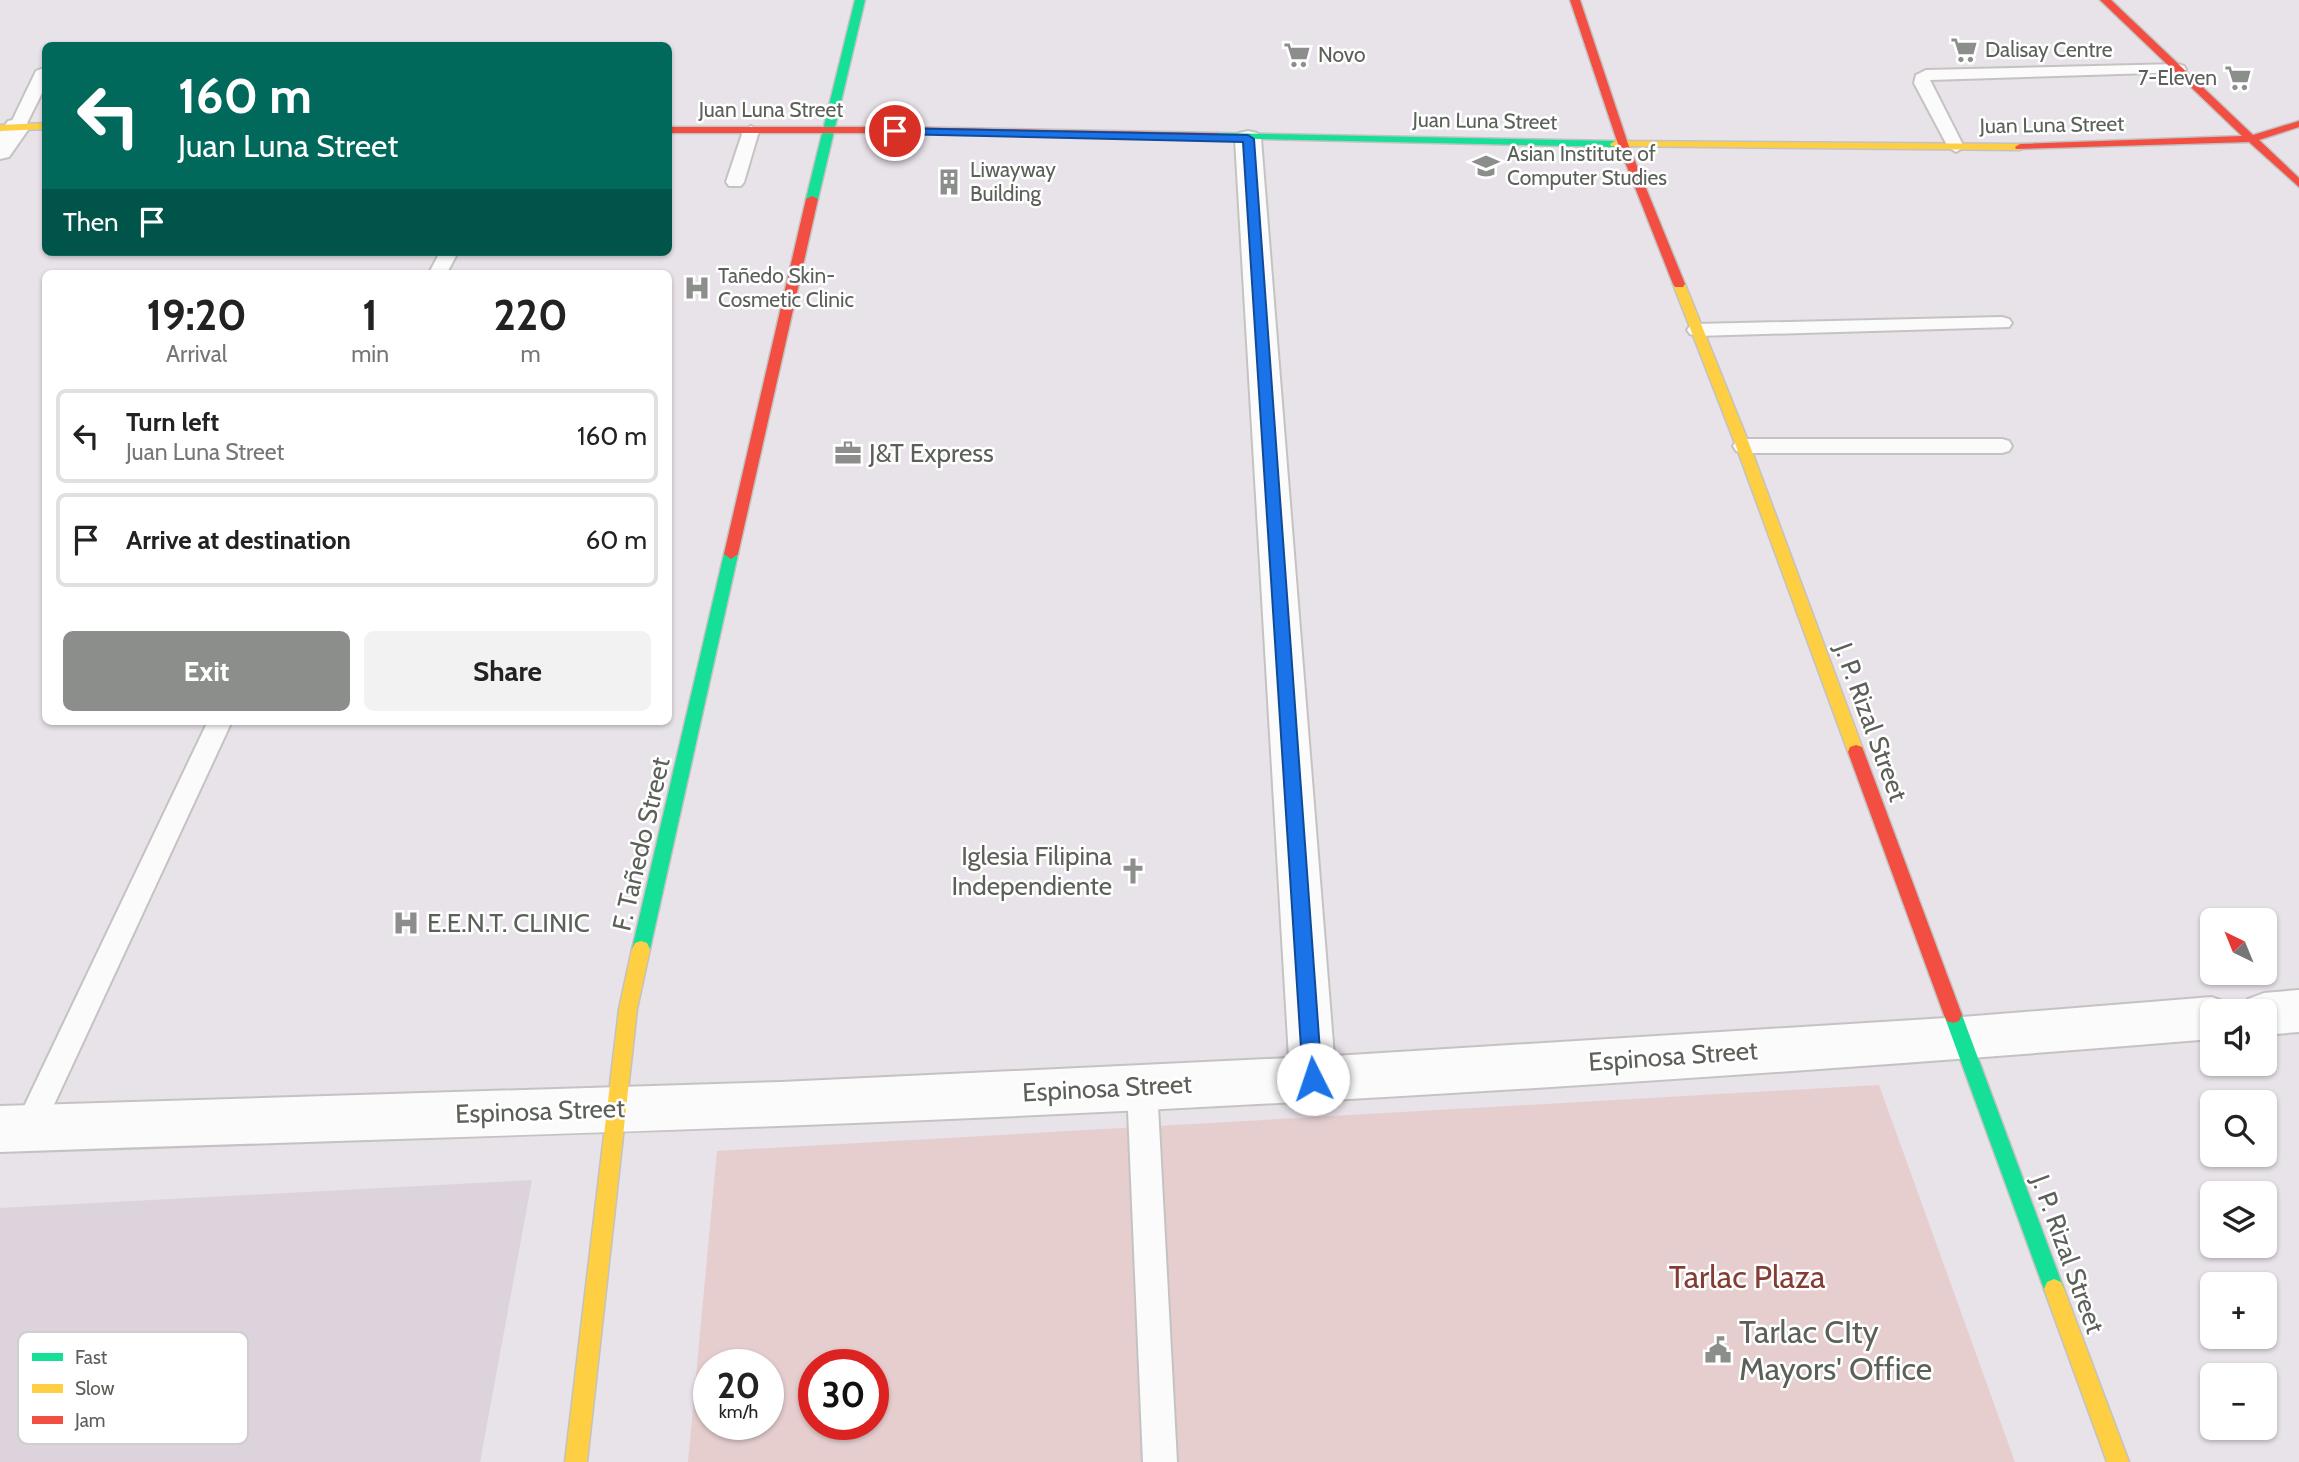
<!DOCTYPE html>
<html lang="en">
<head>
<meta charset="utf-8">
<style>
	:root { --surface:#fff; --page:#f2f2f2; --text:#222; --muted:#767676; --line:#e0e0e0; --accent:#8c8e8b }
	body { margin:0; font-family:Cabin,sans-serif; background:var(--page); color:var(--text); height:100vh; display:flex; flex-direction:column; font-size:26px; white-space:nowrap }
	* { box-sizing:border-box; margin:0 }
	p { font-size:23px; color:var(--muted) }
	.icon { flex:none; width:38px; height:38px; fill:none; stroke:currentColor; stroke-width:2; stroke-linecap:round; stroke-linejoin:round }
	.map { position:relative; flex:1; overflow:hidden }
	.sheet { position:absolute; left:42px; top:270px; width:630px; height:455px; display:flex; flex-direction:column; background:var(--surface); border-radius:10px; box-shadow:0 2px 5px #0004 }
	.sheet>* { flex:none }
	.guide { position:absolute; left:42px; top:42px; width:630px; height:214px; border-radius:10px; box-shadow:0 2px 5px #0004; background:#00695c; color:#fff; overflow:hidden }
	.needle { width:46px; rotate:317deg }
	.controls { position:absolute; left:2200px; top:908px; display:grid; gap:14px }
	.controls a { display:grid; place-items:center; width:77px; height:77px; border-radius:10px; background:var(--surface); box-shadow:0 2px 5px #0004; font-size:35px }
	.speed { position:absolute; left:693px; top:1349px; display:flex; gap:14px; font-size:35px; font-weight:700; text-align:center }
	.speed>* { display:grid; place-content:center; width:91px; height:91px; border-radius:50%; background:var(--surface); box-shadow:0 2px 5px #0004; line-height:1 }
	.speed small { font-size:18px; font-weight:400 }
	.speed .limit { border:10px solid #d22; background:#fff; color:#111 }
	.pin { position:absolute; display:grid; place-items:center; width:60px; height:60px; color:#fff; margin:-30px; border:4px solid #fff; border-radius:50%; box-shadow:0 2px 7px #0007 }
	.me { position:absolute; width:77px; margin:-38px; rotate:356deg; stroke-linejoin:round; filter:drop-shadow(0 0 5px #0008) }
	.turn { display:flex; align-items:center; gap:24px; height:147px; padding:0 21px; font-size:32px }
	.turn .icon { width:91px; height:91px; stroke-width:2.5 }
	.turn b { display:block; font-size:49px; line-height:60px }
	.then { display:flex; align-items:center; height:66px; padding:0 21px; background:#0003; gap:14px; font-size:26px }
	.eta { display:flex; justify-content:space-evenly; align-items:center; height:119px; text-align:center }
	.eta b { font-size:42px; font-weight:700; line-height:49px }
	.cta { display:flex; gap:14px; margin-top:auto; padding:14px 21px }
	.cta a { flex:1; height:80px; border-radius:10px; background:var(--accent); color:#fff; font-size:28px; font-weight:700; line-height:80px; text-align:center }
	.cta a+a { background:var(--page); color:var(--text) }
	ul { padding:0; list-style:none }
	li { display:flex; align-items:center; gap:21px; height:94px; margin:0 14px 10px; padding:0 7px; border:4px solid var(--line); border-radius:10px }
	li div { flex:1 }
	li b { display:block; font-size:26px }
	li em { font-style:normal }
	.map>svg:first-child { display:block }
	.education { fill:#dcd3dd }
	.green { fill:#e6cecf; fill-rule:evenodd }
	.lines { fill:none; stroke-linecap:round; stroke-linejoin:round }
	.lane-casing { stroke:#c4c3c2; stroke-width:4 }
	.street-casing { stroke:#c4c3c2; stroke-width:4 }
	.fast-casing { stroke:#c3c2c3; stroke-width:3 }
	.slow-casing { stroke:#c3c2c3; stroke-width:3 }
	.jam-casing { stroke:#c3c2c3; stroke-width:3 }
	.lane { fill:#fcfbfc; fill-rule:evenodd }
	.street { fill:#fcfbfc; fill-rule:evenodd }
	.fast { fill:#16e098; fill-rule:evenodd }
	.slow { fill:#ffcf43; fill-rule:evenodd }
	.jam { fill:#f24e42; fill-rule:evenodd }
	.route { fill:#1a73e8; stroke:#114b97; stroke-width:2 }
	.labels { text-anchor:middle; stroke-width:5; stroke-linejoin:round; paint-order:stroke }
	.far-poi-label { font-size:21px; fill:#5b6058; stroke:#fff; text-anchor:start }
	.far-street-label { font-size:21px; fill:#5b6058; stroke:#fff }
	.poi-label { font-size:26px; fill:#5b6058; stroke:#fff; text-anchor:start }
	.street-label { font-size:26px; fill:#5b6058; stroke:#fff }
	.near-park-label { font-size:32px; fill:#843d34; stroke:#fff }
	.near-poi-label { font-size:32px; fill:#5b6058; stroke:#fff; text-anchor:start }
	.key { fill:#fff; stroke:#cecfcd; stroke-width:2 }
	.key-label { font-size:19px; fill:#5b6058 }
</style>
</head>
<body>
<div class="map">
<svg width="2299" height="1462" viewBox="0 0 2299 1462">
	<rect width="100%" height="100%" fill="#e8e2e9"/>
	<polygon class="education" points="532,1180 480,1462 0,1462 0,1208"/>
	<path class="green" d="M1879,1085L2015,1462H688L717,1151ZM709,1365H768V1424H709ZM814,1365H873V1424H814Z"/>
	<g class="lines">
		<g class="lane-casing">
			<g id="lane">
				<polygon points="2178,64 2184,66 2186,69 2184,72 1930,80 1964,147 1956,152 1948,147 1914,83 1916,75 1926,70"/>
				<polygon points="46,67 46,85 23,131 11,131 9,127 36,71"/>
				<polygon points="751,126 759,131 744,182 741,186 729,186 726,182 743,131"/>
				<polygon points="440,252 458,252 447,273 429,273"/>
				<polygon points="2002,317 2009,319 2012,323 2009,327 1697,336 1690,334 1687,330 1690,326 1697,324"/>
				<polygon points="1743,439 2002,439 2009,441 2012,446 2009,451 2002,453 1743,453 1736,451 1733,446 1736,441"/>
				<polygon points="208,721 232,721 39,1137 29,1141 19,1137 14,1127 19,1117"/>
				<polygon points="1142,1073 1152,1077 1157,1087 1177,1462 1143,1462 1127,1087 1132,1077"/>
			</g>
		</g>
		<g class="street-casing">
			<g id="street">
				<polygon points="17,119 26,121 30,127 9,157 0,159 0,132 8,121"/>
				<path d="M1248,131L1257,133L1261,139L1334,1056L1962,1017L2212,997L2228,1003L2231,1012H2212V1039C1735,1078 1257,1108 779,1126C519,1136 260,1143 0,1152V1106L781,1082L1289,1058L1235,139L1239,133Z"/>
				<polygon points="2299,990 2299,1032 2264,1035 2264,1012 2243,1012 2248,999 2264,993"/>
			</g>
		</g>
		<g class="fast-casing">
			<g id="fast">
				<polygon points="855,0 865,0 818,199 812,202 806,199"/>
				<polygon points="1217,133 1615,141 1620,144 1615,147 1213,138 1213,134"/>
				<polygon points="731,549 738,554 650,949 647,955 641,957 635,955 632,949 724,554"/>
				<polygon points="1953,1007 1959,1009 1962,1015 2064,1289 2061,1296 2054,1299 2047,1296 2044,1289 1944,1015 1947,1009"/>
			</g>
		</g>
		<g class="slow-casing">
			<g id="slow">
				<polygon points="46,123 46,129 0,131 0,125"/>
				<polygon points="1615,141 2020,144 2025,147 2020,150 1611,146 1610,144"/>
				<polygon points="1679,280 1685,284 1750,446 1864,752 1862,757 1850,757 1848,752 1736,446 1673,284"/>
				<polygon points="641,941 647,943 650,949 637,1009 587,1462 565,1462 619,1009 632,949 635,943"/>
				<polygon points="2054,1279 2061,1282 2064,1289 2129,1462 2107,1462 2044,1289 2047,1282"/>
			</g>
		</g>
		<g class="jam-casing">
			<g id="jam">
				<polygon points="1570,0 1580,0 1628,144 1685,284 1683,287 1675,287 1673,284 1618,144"/>
				<polygon points="2100,0 2111,0 2253,135 2299,121 2299,127 2259,140 2299,178 2299,187 2249,142 2016,149 2015,147 2020,144 2242,136"/>
				<polygon points="668,127 895,127 1217,133 1222,136 1217,139 895,133 668,133"/>
				<polygon points="812,196 818,199 738,554 731,559 724,554 806,199"/>
				<polygon points="1856,745 1862,747 1864,752 1962,1015 1959,1021 1953,1023 1947,1021 1944,1015 1848,752 1850,747"/>
			</g>
		</g>
		<use href="#lane" class="lane"/>
		<use href="#street" class="street"/>
		<use href="#fast" class="fast"/>
		<use href="#slow" class="slow"/>
		<use href="#jam" class="jam"/>
	</g>
	<polygon class="route" points="891,128 1248,135 1254,139 1322,1079 1320,1085 1313,1088 1306,1085 1303,1079 1243,142 895,134 891,133"/>
	<defs>
		<g id="supermarket-bare" transform="scale(2.1)"><path d="M-6-5.5h2.5l.6 2H6L4.5 2H-2.5L-4.4-4H-6ZM-1.5 3.2a1.3 1.3 0 1 0 .1 0ZM3 3.2a1.3 1.3 0 1 0 .1 0Z" fill="#8c8e8b" stroke="#fff" stroke-width="2.5" paint-order="stroke"/></g>
		<g id="university-bare" transform="scale(2.1)"><path d="M0-5L7-2L0 1L-7-2ZM-4 1L0 2.5L4 1V4Q0 6-4 4Z" fill="#8c8e8b" stroke="#fff" stroke-width="2.5" paint-order="stroke"/></g>
		<g id="building-bare" transform="scale(2.1)"><path d="M-4-6H4V6H1V3H-1V6H-4ZM-2.5-4.3h1.7v1.8h-1.7ZM.8-4.3h1.7v1.8H.8ZM-2.5-1h1.7V.8h-1.7ZM.8-1h1.7V.8H.8Z" fill="#8c8e8b" stroke="#fff" stroke-width="2.5" paint-order="stroke"/></g>
		<g id="hospital-bare" transform="scale(2.1)"><path d="M-5-5h3v3.5h4V-5h3V5h-3V1.5h-4V5h-3Z" fill="#8c8e8b" stroke="#fff" stroke-width="2.5" paint-order="stroke"/></g>
		<g id="office-bare" transform="scale(2.1)"><path d="M-6-3h4V-5.5h4V-3h4V5H-6ZM-1-4.5V-3h2v-1.5ZM-6 0V1H6V0Z" fill="#8c8e8b" stroke="#fff" stroke-width="2.5" paint-order="stroke"/></g>
		<g id="church-bare" transform="scale(2.1)"><path d="M-1.2-6h2.4v3.5h3.3v2.4h-3.3V6h-2.4V-.1h-3.3v-2.4h3.3Z" fill="#8c8e8b" stroke="#fff" stroke-width="2.5" paint-order="stroke"/></g>
		<g id="civic-bare" transform="scale(2.1)"><path d="M-.6-6.5H3V-4.5H.6V-3L4-1V1h2V6H-6V1h2V-1L-.6-3ZM-1.2 2.5V6h2.4V2.5Z" fill="#8c8e8b" stroke="#fff" stroke-width="2.5" paint-order="stroke"/></g>
	</defs>
	<g fill-rule="evenodd">
		<use href="#supermarket-bare" x="1964" y="50"/>
		<use href="#supermarket-bare" x="1297" y="55"/>
		<use href="#supermarket-bare" x="2238" y="78"/>
		<use href="#university-bare" x="1486" y="166"/>
		<use href="#building-bare" x="949" y="182"/>
		<use href="#hospital-bare" x="697" y="288"/>
		<use href="#office-bare" x="848" y="453"/>
		<use href="#church-bare" x="1133" y="871"/>
		<use href="#hospital-bare" x="406" y="923"/>
		<use href="#civic-bare" x="1718" y="1350"/>
	</g>
	<g class="labels">
		<g class="far-poi-label">
			<text x="1985" y="57">Dalisay Centre</text>
			<text x="1318" y="62">Novo</text>
			<text x="2217" y="85" text-anchor="end">7-Eleven</text>
			<text x="1507" y="161">Asian Institute of<tspan x="1507" dy="24">Computer Studies</tspan></text>
			<text x="970" y="177">Liwayway<tspan x="970" dy="24">Building</tspan></text>
			<text x="718" y="283">Tañedo Skin-<tspan x="718" dy="24">Cosmetic Clinic</tspan></text>
		</g>
		<g class="far-street-label">
			<text x="771" y="117">Juan Luna Street</text>
			<text transform="translate(1485 121) rotate(1)" y="7">Juan Luna Street</text>
			<text transform="translate(2052 125) rotate(-1)" y="7">Juan Luna Street</text>
		</g>
		<g class="poi-label">
			<text x="869" y="462">J&amp;T Express</text>
			<text x="1112" y="865" text-anchor="end">Iglesia Filipina<tspan x="1112" dy="30">Independiente</tspan></text>
			<text x="427" y="932">E.E.N.T. CLINIC</text>
		</g>
		<g class="street-label">
			<text transform="translate(1871 722) rotate(70)" y="9">J. P. Rizal Street</text>
			<text transform="translate(641 844) rotate(-77)" y="9">F. Tañedo Street</text>
			<text transform="translate(1673 1056) rotate(-4)" y="9">Espinosa Street</text>
			<text transform="translate(1107 1088) rotate(-3)" y="9">Espinosa Street</text>
			<text transform="translate(540 1111) rotate(-2)" y="9">Espinosa Street</text>
			<text transform="translate(2068 1254) rotate(70)" y="9">J. P. Rizal Street</text>
		</g>
		<g class="near-park-label">
			<text x="1747" y="1288">Tarlac Plaza</text>
		</g>
		<g class="near-poi-label">
			<text x="1739" y="1343">Tarlac CIty<tspan x="1739" dy="37">Mayors' Office</tspan></text>
		</g>
	</g>
	<rect x="18" y="1332" width="230" height="112" rx="10" class="key"/>
	<rect x="32" y="1353" width="31" height="8" fill="#16e098"/>
	<rect x="32" y="1384" width="31" height="9" fill="#ffcf43"/>
	<rect x="32" y="1416" width="31" height="8" fill="#f24e42"/>
	<g class="key-label">
		<text x="75" y="1364">Fast</text>
		<text x="75" y="1395">Slow</text>
		<text x="75" y="1427">Jam</text>
	</g>
</svg>
<div class="controls">
<a><svg class="needle" viewBox="-14 -14 28 28"><path d="M0-13l5 13h-10z" fill="#e53935"/><path d="M0 13l5-13h-10z" fill="#767676"/></svg></a>
<a><svg class="icon" aria-label="sound" viewBox="0 0 24 24"><path d="M4 9h4l5-4v14l-5-4H4zM17 9q2 3 0 6"/></svg></a>
<a><svg class="icon" aria-label="search" viewBox="0 0 24 24"><circle cx="10" cy="10" r="6"/><path d="M15 15l6 6"/></svg></a>
<a><svg class="icon" aria-label="layers" viewBox="0 0 24 24"><path d="M12 4l9 5-9 5-9-5zM3 14l9 5 9-5"/></svg></a>
<a>+</a>
<a>−</a>
</div>
<div class="speed"><div>20<small>km/h</small></div><div class="limit">30</div></div>
<div class="pin" style="left:895px;top:131px;background:#d93025"><svg class="icon" aria-label="arrive" viewBox="0 0 24 24"><path d="M6 21V4h12l-3 4 3 4H6"/></svg></div>
<svg class="me" style="left:1313px;top:1079px" viewBox="-20 -20 40 40"><circle r="19" fill="#fff"/><path d="M0-13L10 11 0 6-10 11z" fill="#1a73e8"/></svg>
<div class="guide">
<div class="turn"><svg class="icon" aria-label="left" viewBox="0 0 24 24"><path d="M17 20v-9H6M10 6l-5 5 5 5"/></svg><div><b>160 m</b>Juan Luna Street</div></div>
<div class="then">Then<svg class="icon" aria-label="arrive" viewBox="0 0 24 24"><path d="M6 21V4h12l-3 4 3 4H6"/></svg></div>
</div>
<section class="sheet">
<div class="eta">
<div><b>19:20</b><p>Arrival</p></div>
<div><b>1</b><p>min</p></div>
<div><b>220</b><p>m</p></div>
</div>
<ul>
<li><svg class="icon" aria-label="left" viewBox="0 0 24 24"><path d="M17 20v-9H6M10 6l-5 5 5 5"/></svg><div><b>Turn left</b><p>Juan Luna Street</p></div><em>160 m</em></li>
<li><svg class="icon" aria-label="arrive" viewBox="0 0 24 24"><path d="M6 21V4h12l-3 4 3 4H6"/></svg><div><b>Arrive at destination</b></div><em>60 m</em></li>
</ul>
<div class="cta"><a>Exit</a><a>Share</a></div>
</section>
</div>
</body>
</html>
